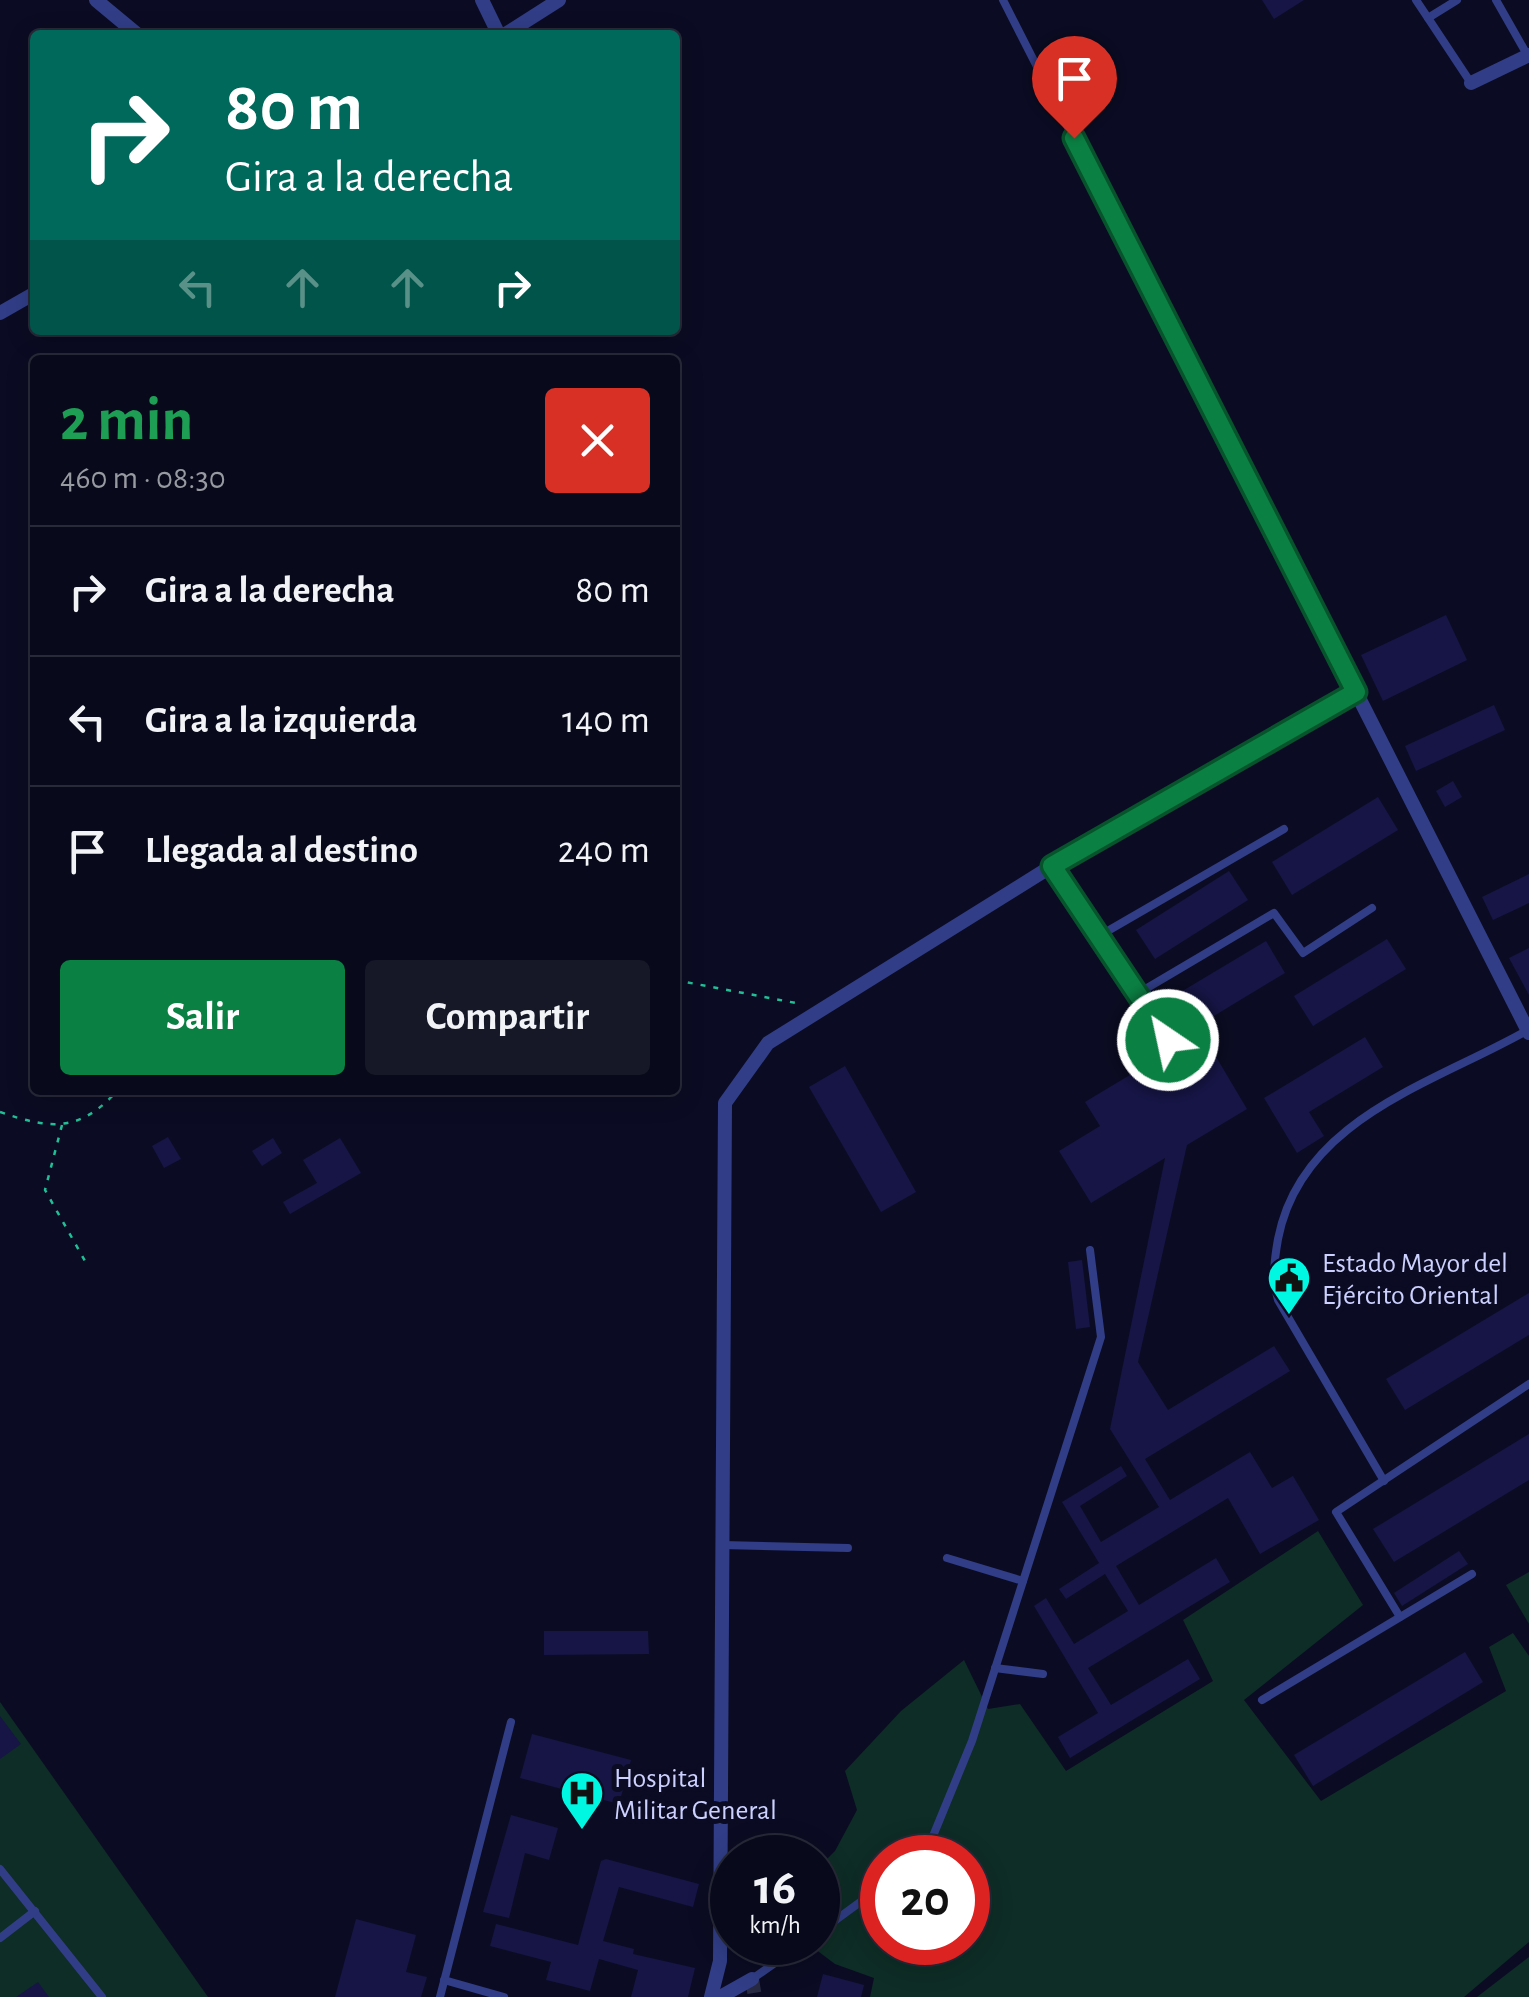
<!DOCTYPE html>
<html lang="es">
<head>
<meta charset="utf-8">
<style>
	:root { --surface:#08091a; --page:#161727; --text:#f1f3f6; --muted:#989aa2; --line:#292a39; --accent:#0b8043 }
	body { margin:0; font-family:"Alegreya Sans",sans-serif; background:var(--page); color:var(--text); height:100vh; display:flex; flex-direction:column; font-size:38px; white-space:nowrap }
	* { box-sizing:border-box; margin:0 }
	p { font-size:32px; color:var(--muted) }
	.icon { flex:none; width:55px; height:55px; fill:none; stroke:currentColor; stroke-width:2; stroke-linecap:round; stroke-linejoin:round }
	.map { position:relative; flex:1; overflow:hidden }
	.side { position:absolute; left:30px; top:355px; width:650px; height:740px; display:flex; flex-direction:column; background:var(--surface); border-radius:10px; box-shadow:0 5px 25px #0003,0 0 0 2px var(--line) }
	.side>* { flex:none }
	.guide { position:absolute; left:30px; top:30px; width:650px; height:305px; border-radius:10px; box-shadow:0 5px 25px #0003,0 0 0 2px var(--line); background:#00695c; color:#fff; overflow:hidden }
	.speed { position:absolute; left:710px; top:1835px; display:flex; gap:20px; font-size:50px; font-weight:700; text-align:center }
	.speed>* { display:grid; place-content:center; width:130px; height:130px; border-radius:50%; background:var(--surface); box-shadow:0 5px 25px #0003,0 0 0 2px var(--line); line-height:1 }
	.speed small { font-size:25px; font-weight:400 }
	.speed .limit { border:15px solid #d22; background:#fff; color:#111 }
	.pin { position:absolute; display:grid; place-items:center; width:85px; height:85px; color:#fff; margin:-102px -42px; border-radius:50% 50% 50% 0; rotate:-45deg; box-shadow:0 0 10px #0007 }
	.pin .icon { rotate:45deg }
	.me { position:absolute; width:110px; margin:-55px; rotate:326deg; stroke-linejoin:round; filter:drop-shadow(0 0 8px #0008) }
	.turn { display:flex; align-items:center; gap:35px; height:210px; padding:0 30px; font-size:45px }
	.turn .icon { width:130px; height:130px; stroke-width:2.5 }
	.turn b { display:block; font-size:70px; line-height:85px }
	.lanes { display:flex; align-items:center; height:95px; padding:0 30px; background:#0003; justify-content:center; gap:50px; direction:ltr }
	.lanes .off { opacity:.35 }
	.round { display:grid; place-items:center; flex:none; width:105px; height:105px; border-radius:10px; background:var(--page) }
	.summary { display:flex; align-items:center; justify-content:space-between; height:170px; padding:0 30px }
	h1 { font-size:60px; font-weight:600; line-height:75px; color:#1e9e55 }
	.cta { display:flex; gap:20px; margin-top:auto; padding:20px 30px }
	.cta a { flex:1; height:115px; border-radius:10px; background:var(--accent); color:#fff; font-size:40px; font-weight:600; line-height:115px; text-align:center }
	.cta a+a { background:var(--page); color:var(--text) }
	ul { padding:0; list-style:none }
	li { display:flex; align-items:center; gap:30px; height:130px; padding:0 30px; border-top:2px solid var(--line) }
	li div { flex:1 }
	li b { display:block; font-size:38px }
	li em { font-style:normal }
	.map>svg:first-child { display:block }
	.green { fill:#0e2d26; fill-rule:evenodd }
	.building { fill:#161546 }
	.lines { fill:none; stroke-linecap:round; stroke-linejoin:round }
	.street-tunnel { stroke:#282a44; stroke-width:14; stroke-dasharray:14 7; stroke-linecap:butt }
	.path { stroke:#21bf97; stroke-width:2.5; stroke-dasharray:5 8; stroke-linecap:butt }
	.lane { stroke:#313e87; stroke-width:8 }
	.street { stroke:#313e87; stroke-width:14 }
	.route-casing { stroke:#07532c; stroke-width:25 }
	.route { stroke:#0b8043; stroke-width:18 }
	.labels { text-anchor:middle; stroke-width:10; stroke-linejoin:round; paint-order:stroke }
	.poi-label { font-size:28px; fill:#cdd1ff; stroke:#0b0c23; text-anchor:start }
</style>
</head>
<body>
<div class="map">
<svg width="1529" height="1997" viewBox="0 0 1529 1997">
	<rect width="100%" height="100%" fill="#0b0c23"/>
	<g class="green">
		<path d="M1318,1531L1363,1605L1244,1700L1321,1801L1506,1691L1489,1647L1513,1633L1529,1656V1942L1464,1997H870L874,1978L835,1964L807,1943L818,1942V1868L835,1851L857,1810L845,1771L901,1711L964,1660L988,1709L1020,1704L1066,1771L1213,1681L1183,1620ZM882,1858H968V1942H882Z"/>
		<polygon points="1529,1572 1529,1624 1506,1585"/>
		<polygon points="0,1702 208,1997 0,1997"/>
		<polygon points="1529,1957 1529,1997 1477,1997"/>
	</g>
	<g class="building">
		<polygon points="1262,0 1304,0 1274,19"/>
		<polygon points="1446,615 1467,660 1383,701 1361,655"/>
		<polygon points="1494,705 1505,730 1416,771 1405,746"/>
		<polygon points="1453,781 1462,797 1445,807 1436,791"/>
		<polygon points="1378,797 1398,830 1292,895 1272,862"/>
		<polygon points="1229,871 1248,900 1155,959 1136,930"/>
		<polygon points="1529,874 1529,903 1493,920 1482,897"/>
		<polygon points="1387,939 1406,969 1313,1026 1294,996"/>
		<polygon points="1266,941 1285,973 1194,1028 1174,996"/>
		<polygon points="1529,948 1529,995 1509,958"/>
		<polygon points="1365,1037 1383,1067 1309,1112 1324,1136 1297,1153 1264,1098"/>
		<polygon points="1163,1055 1177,1078 1215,1055 1247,1109 1187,1145 1138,1362 1168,1410 1274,1346 1290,1371 1145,1459 1170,1500 1250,1452 1272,1488 1293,1476 1319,1520 1260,1554 1228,1498 1116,1566 1139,1605 1216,1558 1230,1582 1088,1668 1111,1705 1188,1659 1200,1679 1070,1758 1058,1737 1098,1713 1034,1606 1046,1598 1074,1644 1128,1611 1105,1574 1066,1599 1059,1589 1099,1563 1062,1502 1121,1466 1127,1476 1080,1506 1101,1542 1159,1507 1110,1429 1165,1158 1091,1203 1059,1151 1100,1126 1085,1102"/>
		<polygon points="845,1066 916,1192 881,1212 809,1087"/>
		<polygon points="168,1137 181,1159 164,1168 152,1146"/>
		<polygon points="273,1138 282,1153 262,1166 252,1151"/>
		<polygon points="340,1138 361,1173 290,1214 283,1202 317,1183 303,1160"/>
		<polygon points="1082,1260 1090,1327 1076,1329 1068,1262"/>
		<polygon points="1529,1293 1529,1335 1405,1410 1386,1379"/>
		<polygon points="1529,1434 1529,1480 1394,1562 1373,1529"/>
		<polygon points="1459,1551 1468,1564 1402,1606 1394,1593"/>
		<polygon points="544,1631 648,1631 649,1654 544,1655"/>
		<polygon points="1465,1652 1483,1682 1313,1786 1294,1755"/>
		<polygon points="0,1716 21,1744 0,1759"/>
		<polygon points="532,1734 631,1760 619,1804 520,1778"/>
		<polygon points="511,1815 558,1828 549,1860 525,1853 509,1918 483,1912"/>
		<polygon points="606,1859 699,1884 693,1907 619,1887 603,1941 634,1949 633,1954 695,1968 688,1997 631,1997 638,1970 599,1959 590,1991 567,1985 546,1980 551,1962 490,1946 496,1924 578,1945 601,1861"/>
		<polygon points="356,1919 416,1935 406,1972 427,1977 421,1997 335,1997"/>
		<polygon points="823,1974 864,1985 861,1997 817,1997"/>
		<polygon points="38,1982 49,1997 16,1997"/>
	</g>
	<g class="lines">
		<polyline class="street-tunnel" points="752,1979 755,1997"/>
		<g class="path">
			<polyline points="675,980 801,1004"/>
			<path d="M0,1112C52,1130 80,1132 118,1090"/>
			<polyline points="62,1125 45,1190 85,1261"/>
		</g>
		<g class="lane">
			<polyline points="1003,0 1355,691"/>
			<polyline points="1416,0 1428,18 1457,0"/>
			<polyline points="1496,0 1529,58"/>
			<polyline points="1428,18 1471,83"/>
			<polyline points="1052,866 1168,1040"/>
			<polyline points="1099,936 1284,829"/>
			<polyline points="1137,994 1274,913 1303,953 1372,908"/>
			<path d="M1384,1481L1278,1300C1272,1278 1274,1262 1278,1239C1301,1118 1435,1083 1528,1030"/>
			<polyline points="722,1545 848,1548"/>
			<polyline points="947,1558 1023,1581"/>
			<polyline points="1400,1617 1336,1512 1529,1384"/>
			<polyline points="995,1668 1043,1674"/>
			<polyline points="1262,1700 1472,1574"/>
			<polyline points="911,1858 933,1836 972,1741 1101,1337 1090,1250"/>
			<polyline points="0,1869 102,1997"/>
			<polyline points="818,1933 882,1886"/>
			<polyline points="0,1938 35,1911"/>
			<polyline points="752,1979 805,1942"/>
			<polyline points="444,1980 504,1997"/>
			<polyline points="440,1997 511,1722"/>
		</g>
		<g class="street">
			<polyline points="96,0 138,35"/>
			<polyline points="482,0 499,35"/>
			<polyline points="504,35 559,0"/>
			<polyline points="1471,83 1529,55"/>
			<polyline points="0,313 35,293"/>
			<polyline points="711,1997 720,1961 725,1103 768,1043 1052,866 1356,692 1529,1033"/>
			<polyline points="720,1997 752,1979"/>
		</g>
	</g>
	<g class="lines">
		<g class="route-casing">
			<polyline id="route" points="1074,138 1356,692 1052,866 1168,1040"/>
		</g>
		<use href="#route" class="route"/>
	</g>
	<defs>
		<g id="civic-pin" transform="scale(2.25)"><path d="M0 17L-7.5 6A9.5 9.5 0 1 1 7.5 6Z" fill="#00f8e2" stroke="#0b0c23"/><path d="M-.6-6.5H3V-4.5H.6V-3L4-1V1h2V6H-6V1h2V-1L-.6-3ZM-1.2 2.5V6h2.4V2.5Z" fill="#111"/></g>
		<g id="hospital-pin" transform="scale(2.25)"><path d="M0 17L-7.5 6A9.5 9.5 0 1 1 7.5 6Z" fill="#00f8e2" stroke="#0b0c23"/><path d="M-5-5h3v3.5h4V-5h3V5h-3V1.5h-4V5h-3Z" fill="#111"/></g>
	</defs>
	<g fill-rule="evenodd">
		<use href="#civic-pin" x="1289" y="1278"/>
		<use href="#hospital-pin" x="582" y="1793"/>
	</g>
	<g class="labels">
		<g class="poi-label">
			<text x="1322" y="1272">Estado Mayor del<tspan x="1322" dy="32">Ejército Oriental</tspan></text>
			<text x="614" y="1787">Hospital<tspan x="614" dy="32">Militar General</tspan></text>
		</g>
	</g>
</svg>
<div class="speed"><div>16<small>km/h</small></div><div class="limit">20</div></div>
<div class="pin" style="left:1074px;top:138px;background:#d93025"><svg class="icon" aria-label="arrive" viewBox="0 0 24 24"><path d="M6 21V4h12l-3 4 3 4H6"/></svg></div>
<svg class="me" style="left:1168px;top:1040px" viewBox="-20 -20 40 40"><circle r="17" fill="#0b8043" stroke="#fff" stroke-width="3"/><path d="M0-11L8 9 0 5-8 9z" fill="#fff"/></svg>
<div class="guide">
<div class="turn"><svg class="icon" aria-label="right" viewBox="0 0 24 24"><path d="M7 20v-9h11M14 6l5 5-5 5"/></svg><div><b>80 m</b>Gira a la derecha</div></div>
<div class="lanes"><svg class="icon off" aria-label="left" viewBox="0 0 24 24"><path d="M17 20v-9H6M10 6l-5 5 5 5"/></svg><svg class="icon off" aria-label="ahead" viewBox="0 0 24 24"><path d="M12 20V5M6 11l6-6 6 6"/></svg><svg class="icon off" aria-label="ahead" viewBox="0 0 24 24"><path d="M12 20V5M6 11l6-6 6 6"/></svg><svg class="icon" aria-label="right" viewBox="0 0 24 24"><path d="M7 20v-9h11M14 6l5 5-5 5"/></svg></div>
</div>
<section class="side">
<div class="summary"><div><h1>2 min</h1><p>460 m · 08:30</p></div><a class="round" style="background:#d93025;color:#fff"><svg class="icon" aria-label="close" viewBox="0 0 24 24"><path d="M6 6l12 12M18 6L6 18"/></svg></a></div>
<ul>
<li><svg class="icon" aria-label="right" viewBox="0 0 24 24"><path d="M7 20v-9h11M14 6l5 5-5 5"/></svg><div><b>Gira a la derecha</b></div><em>80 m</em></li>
<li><svg class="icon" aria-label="left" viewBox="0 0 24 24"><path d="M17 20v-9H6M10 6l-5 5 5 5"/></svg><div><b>Gira a la izquierda</b></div><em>140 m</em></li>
<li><svg class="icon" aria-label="arrive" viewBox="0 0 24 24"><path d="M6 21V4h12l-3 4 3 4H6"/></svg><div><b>Llegada al destino</b></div><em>240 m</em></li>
</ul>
<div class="cta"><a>Salir</a><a>Compartir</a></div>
</section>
</div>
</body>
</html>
